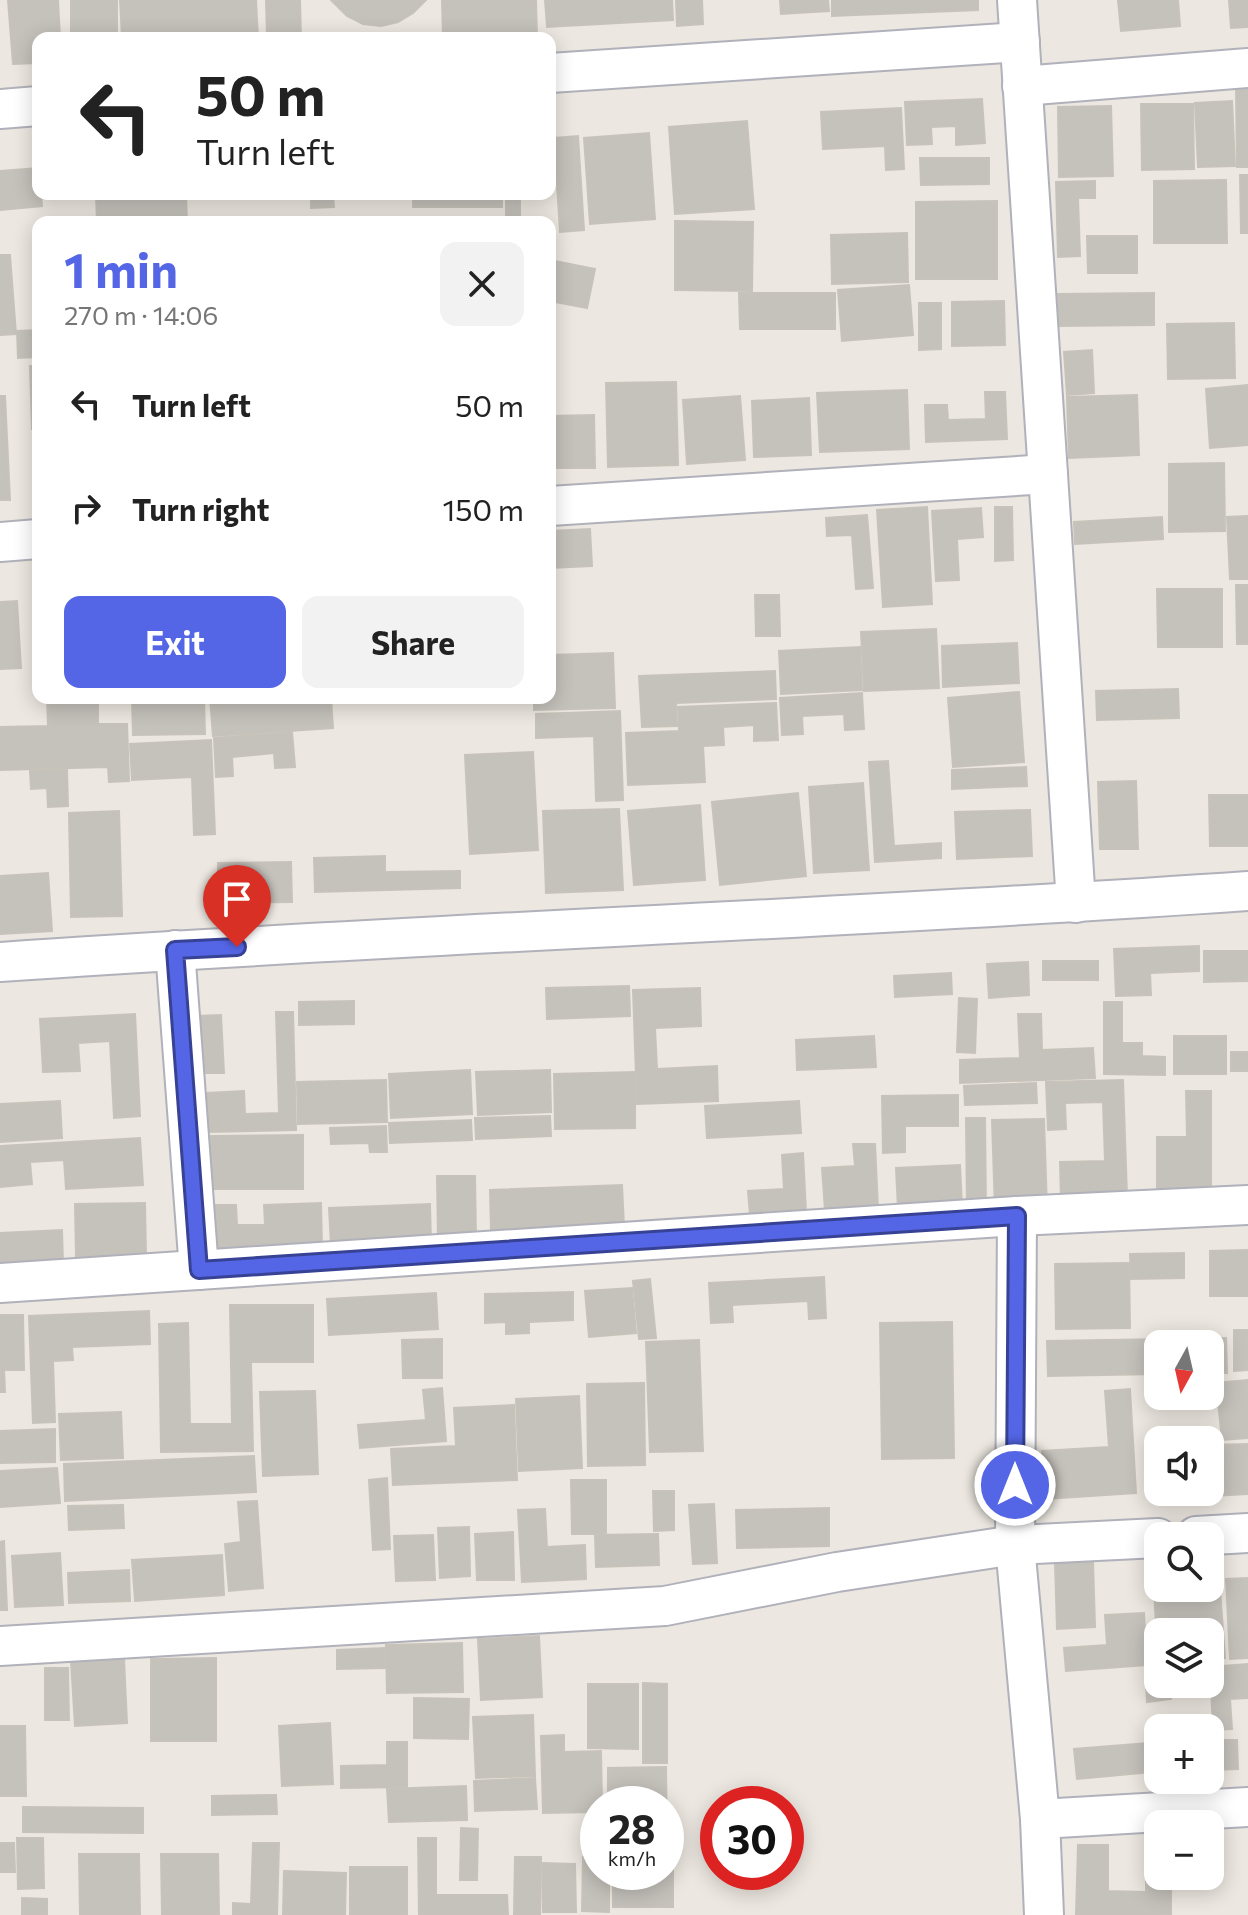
<!DOCTYPE html>
<html lang="en">
<head>
<meta charset="utf-8">
<style>
	:root { --surface:#fff; --page:#f2f2f2; --text:#222; --muted:#767676; --accent:#5466e5 }
	body { margin:0; font-family:Commissioner,sans-serif; background:var(--page); color:var(--text); height:100vh; display:flex; flex-direction:column; font-size:30px; white-space:nowrap }
	* { box-sizing:border-box; margin:0 }
	p { font-size:26px; color:var(--muted) }
	.icon { flex:none; width:44px; height:44px; fill:none; stroke:currentColor; stroke-width:2; stroke-linecap:round; stroke-linejoin:round }
	.map { position:relative; flex:1; overflow:hidden }
	.side { position:absolute; left:32px; top:216px; width:524px; height:488px; display:flex; flex-direction:column; background:var(--surface); border-radius:16px; box-shadow:0 4px 20px #0003 }
	.side>* { flex:none }
	.top-card { position:absolute; left:32px; top:32px; width:524px; height:168px; border-radius:16px; box-shadow:0 4px 20px #0003; background:#fff; color:var(--text); overflow:hidden }
	.needle { width:52px; rotate:188deg }
	.controls { position:absolute; left:1144px; top:1330px; display:grid; gap:16px }
	.controls a { display:grid; place-items:center; width:80px; height:80px; border-radius:16px; background:var(--surface); box-shadow:0 4px 20px #0003; font-size:40px }
	.speed { position:absolute; left:580px; top:1786px; display:flex; gap:16px; font-size:40px; font-weight:700; text-align:center }
	.speed>* { display:grid; place-content:center; width:104px; height:104px; border-radius:50%; background:var(--surface); box-shadow:0 4px 20px #0003; line-height:1 }
	.speed small { font-size:20px; font-weight:400 }
	.speed .limit { border:12px solid #d22; background:#fff; color:#111 }
	.pin { position:absolute; display:grid; place-items:center; width:68px; height:68px; color:#fff; margin:-82px -34px; border-radius:50% 50% 50% 0; rotate:-45deg; box-shadow:0 0 8px #0007 }
	.pin .icon { rotate:45deg }
	.me { position:absolute; width:88px; margin:-44px; rotate:0deg; stroke-linejoin:round; filter:drop-shadow(0 0 6px #0008) }
	.turn { display:flex; align-items:center; gap:28px; height:168px; padding:0 32px; font-size:36px }
	.turn .icon { width:104px; height:104px; stroke-width:2.5 }
	.turn b { display:block; font-size:56px; line-height:68px }
	.round { display:grid; place-items:center; flex:none; width:84px; height:84px; border-radius:16px; background:var(--page) }
	.summary { display:flex; align-items:center; justify-content:space-between; height:136px; padding:0 32px }
	h1 { font-size:48px; font-weight:700; line-height:60px; color:var(--accent) }
	.cta { display:flex; gap:16px; margin-top:auto; padding:16px 32px }
	.cta a { flex:1; height:92px; border-radius:16px; background:var(--accent); color:#fff; font-size:32px; font-weight:700; line-height:92px; text-align:center }
	.cta a+a { background:var(--page); color:var(--text) }
	ul { padding:0; list-style:none }
	li { display:flex; align-items:center; gap:24px; height:104px; padding:0 32px }
	li div { flex:1 }
	li b { display:block; font-size:30px }
	li em { font-style:normal }
	.map>svg:first-child { display:block }
	.building { fill:#c5c1bb; stroke:#c7c3ba; stroke-width:2 }
	.lines { fill:none; stroke-linecap:round; stroke-linejoin:round }
	.street-casing { stroke:#b0b1ba; stroke-width:42 }
	.street { stroke:#fff; stroke-width:38 }
	.route-casing { stroke:#374295; stroke-width:20 }
	.route { stroke:#5466e5; stroke-width:14 }
</style>
</head>
<body>
<div class="map">
<svg width="1248" height="1915" viewBox="0 0 1248 1915">
	<rect width="100%" height="100%" fill="#ece7e0"/>
	<g class="building">
		<polygon points="8,0 58,0 60,38 38,38 38,63 13,64"/>
		<rect x="71" y="0" width="46" height="38"/>
		<polygon points="120,0 256,0 258,38 122,38"/>
		<polygon points="266,0 300,0 301,38 267,38"/>
		<polygon points="331,0 426,0 413,13 398,22 381,26 363,24 347,16"/>
		<polygon points="442,0 536,0 537,38 443,38"/>
		<polygon points="545,0 672,0 673,20 547,27"/>
		<polygon points="676,0 702,0 703,24 677,26"/>
		<polygon points="780,0 828,0 829,11 781,14"/>
		<polygon points="832,0 978,0 978,10 832,16"/>
		<polygon points="1118,0 1178,0 1180,26 1121,31"/>
		<polygon points="1229,0 1248,0 1248,27 1231,28"/>
		<polygon points="1248,86 1248,167 1237,167 1236,87"/>
		<polygon points="982,99 985,143 956,145 956,126 931,127 932,144 907,145 905,102"/>
		<polygon points="1232,101 1235,166 1198,167 1195,103"/>
		<polygon points="1141,104 1193,104 1194,169 1142,170"/>
		<polygon points="1111,106 1113,176 1059,177 1058,107"/>
		<polygon points="901,108 904,169 886,170 885,146 823,149 821,112"/>
		<polygon points="747,121 754,209 675,214 669,127"/>
		<polygon points="649,133 655,219 590,224 584,138"/>
		<polygon points="578,136 584,230 560,232 554,138"/>
		<polygon points="920,158 989,158 989,184 921,185"/>
		<polygon points="38,168 38,194 41,194 42,206 0,210 0,171"/>
		<polygon points="1240,175 1248,175 1248,233 1241,233"/>
		<polygon points="1226,180 1227,243 1154,243 1154,181"/>
		<polygon points="1095,181 1095,198 1078,198 1080,256 1058,257 1056,182"/>
		<polygon points="96,194 186,194 187,222 97,222"/>
		<polygon points="311,194 333,194 334,207 311,208"/>
		<rect x="413" y="194" width="89" height="13"/>
		<rect x="506" y="194" width="14" height="28"/>
		<polygon points="997,201 997,279 916,279 916,202"/>
		<polygon points="675,221 753,222 752,291 675,290"/>
		<polygon points="907,233 908,282 832,284 831,235"/>
		<polygon points="1087,236 1137,236 1137,273 1088,273"/>
		<polygon points="0,255 10,255 16,334 0,335"/>
		<polygon points="550,260 595,269 587,308 550,301"/>
		<polygon points="909,285 913,335 842,341 838,290"/>
		<polygon points="739,293 835,293 835,329 740,329"/>
		<polygon points="1154,293 1154,325 1059,326 1058,294"/>
		<polygon points="1004,301 1005,345 952,346 952,302"/>
		<polygon points="919,303 941,303 941,349 919,350"/>
		<polygon points="1234,323 1235,378 1168,379 1167,324"/>
		<polygon points="38,330 38,357 18,358 17,331"/>
		<polygon points="1092,350 1094,393 1067,395 1064,352"/>
		<polygon points="30,366 38,366 38,429 32,429"/>
		<polygon points="676,382 678,465 608,467 606,383"/>
		<polygon points="1248,385 1248,445 1210,448 1206,389"/>
		<polygon points="907,390 909,449 820,452 817,393"/>
		<polygon points="985,392 1005,392 1007,439 926,442 925,405 947,405 948,420 986,419"/>
		<polygon points="1137,395 1139,455 1069,458 1067,397"/>
		<polygon points="0,396 5,396 10,500 0,500"/>
		<polygon points="740,396 745,460 687,464 683,400"/>
		<polygon points="809,398 811,455 754,457 752,401"/>
		<polygon points="594,415 595,468 550,468 550,416"/>
		<polygon points="33,434 38,434 38,501 35,501"/>
		<polygon points="1224,463 1225,531 1169,532 1169,464"/>
		<polygon points="927,507 932,604 883,607 877,510"/>
		<polygon points="995,507 1012,507 1013,560 995,561"/>
		<polygon points="981,508 983,537 957,539 959,580 936,581 932,511"/>
		<polygon points="867,515 873,588 856,589 852,535 827,536 826,518"/>
		<polygon points="1248,516 1248,579 1230,579 1227,517"/>
		<polygon points="1162,517 1163,539 1075,544 1074,522"/>
		<polygon points="590,529 592,566 550,568 550,531"/>
		<polygon points="1236,585 1248,585 1248,644 1237,644"/>
		<polygon points="1157,589 1222,589 1222,647 1158,647"/>
		<polygon points="755,595 779,595 780,636 756,636"/>
		<polygon points="17,601 21,668 0,669 0,602"/>
		<polygon points="936,629 939,688 864,691 861,632"/>
		<polygon points="1017,643 1019,683 943,687 942,646"/>
		<polygon points="860,647 862,690 781,694 779,651"/>
		<polygon points="613,653 615,708 534,710 534,698 550,698 550,655"/>
		<polygon points="775,671 776,699 676,703 677,726 642,727 639,676"/>
		<polygon points="1178,689 1179,718 1097,720 1096,691"/>
		<polygon points="1019,692 1024,762 953,767 948,698"/>
		<polygon points="862,693 864,729 845,730 844,714 802,716 803,734 782,735 780,698"/>
		<polygon points="47,698 98,698 98,724 127,724 129,781 109,782 108,767 0,770 0,727 48,726"/>
		<polygon points="132,698 204,698 205,734 133,735"/>
		<polygon points="210,698 331,698 333,728 213,736"/>
		<polygon points="776,703 778,740 754,741 754,725 723,727 724,745 703,746 705,782 628,785 626,733 679,731 678,707"/>
		<polygon points="620,711 623,800 596,801 594,736 536,738 536,714"/>
		<polygon points="292,732 295,767 275,768 274,753 232,757 233,776 216,777 214,738"/>
		<polygon points="211,740 215,834 194,835 192,777 132,780 130,744"/>
		<polygon points="533,752 538,850 470,854 465,755"/>
		<polygon points="888,761 894,846 941,843 941,858 875,862 869,762"/>
		<polygon points="1026,767 1027,786 952,789 952,770"/>
		<polygon points="67,769 68,806 48,807 47,788 31,789 30,771"/>
		<polygon points="1136,781 1138,849 1100,849 1098,782"/>
		<polygon points="863,783 869,870 814,873 809,787"/>
		<polygon points="798,793 806,876 720,885 712,802"/>
		<polygon points="1209,795 1248,795 1248,846 1210,846"/>
		<polygon points="700,805 705,880 634,885 628,811"/>
		<polygon points="619,809 623,890 546,893 543,811"/>
		<polygon points="1030,810 1032,856 957,859 955,812"/>
		<polygon points="119,811 122,916 71,917 69,813"/>
		<polygon points="385,856 385,872 460,871 460,888 315,892 314,858"/>
		<polygon points="291,862 292,902 218,903 218,863"/>
		<polygon points="48,873 52,931 0,934 0,876"/>
		<polygon points="1199,946 1199,971 1150,973 1151,995 1116,996 1114,949"/>
		<polygon points="1204,951 1248,951 1248,981 1204,982"/>
		<rect x="1043" y="961" width="55" height="19"/>
		<polygon points="1028,962 1029,995 989,998 987,964"/>
		<polygon points="951,973 952,994 895,997 894,976"/>
		<polygon points="629,986 630,1016 547,1019 546,988"/>
		<polygon points="700,988 701,1026 655,1028 657,1069 717,1066 718,1101 637,1104 633,990"/>
		<polygon points="959,998 977,999 975,1053 957,1052"/>
		<polygon points="354,1001 354,1024 299,1025 299,1002"/>
		<polygon points="1104,1002 1122,1002 1122,1043 1142,1043 1142,1056 1165,1057 1165,1075 1104,1074"/>
		<polygon points="276,1012 293,1012 296,1130 207,1132 206,1093 244,1091 245,1114 279,1113"/>
		<polygon points="135,1014 140,1116 114,1118 110,1041 78,1043 80,1071 43,1072 40,1019"/>
		<polygon points="1018,1014 1041,1014 1042,1050 1093,1048 1095,1078 960,1083 960,1060 1020,1058"/>
		<polygon points="221,1015 224,1073 200,1073 197,1016"/>
		<polygon points="874,1036 876,1067 797,1070 796,1040"/>
		<rect x="1174" y="1036" width="52" height="38"/>
		<rect x="1231" y="1052" width="17" height="19"/>
		<polygon points="470,1070 472,1114 391,1118 389,1074"/>
		<polygon points="550,1070 551,1112 478,1115 476,1072"/>
		<polygon points="635,1072 635,1128 555,1129 554,1074"/>
		<polygon points="386,1080 387,1122 298,1124 297,1082"/>
		<polygon points="1123,1080 1127,1196 1061,1199 1060,1162 1105,1161 1103,1102 1065,1103 1066,1129 1048,1130 1046,1082"/>
		<polygon points="1036,1083 1037,1103 965,1105 964,1086"/>
		<polygon points="1186,1091 1211,1091 1211,1197 1157,1197 1157,1137 1187,1137"/>
		<polygon points="958,1095 958,1126 905,1126 905,1152 883,1153 882,1096"/>
		<polygon points="60,1101 62,1138 0,1142 0,1104"/>
		<polygon points="799,1101 801,1133 707,1138 705,1106"/>
		<polygon points="550,1116 551,1136 476,1139 475,1118"/>
		<polygon points="966,1118 985,1118 986,1212 967,1212"/>
		<polygon points="1044,1119 1047,1209 995,1211 992,1120"/>
		<polygon points="471,1120 472,1140 390,1143 389,1123"/>
		<polygon points="386,1126 387,1152 370,1152 369,1143 331,1144 330,1128"/>
		<polygon points="303,1135 303,1189 211,1189 211,1136"/>
		<polygon points="140,1138 143,1185 66,1189 64,1160 30,1162 32,1184 0,1187 0,1146"/>
		<polygon points="853,1144 875,1144 878,1208 825,1211 822,1168 855,1166"/>
		<polygon points="803,1153 806,1212 750,1215 748,1191 784,1189 782,1155"/>
		<polygon points="960,1165 962,1206 898,1209 896,1168"/>
		<polygon points="437,1176 475,1176 476,1239 438,1240"/>
		<polygon points="622,1185 624,1226 491,1231 490,1190"/>
		<polygon points="145,1203 146,1256 76,1257 75,1204"/>
		<polygon points="321,1203 322,1248 217,1251 215,1205 236,1205 237,1225 265,1225 264,1205"/>
		<polygon points="430,1204 431,1242 331,1245 329,1208"/>
		<polygon points="62,1230 63,1263 0,1265 0,1233"/>
		<polygon points="1248,1250 1248,1296 1210,1296 1210,1251"/>
		<polygon points="1184,1253 1184,1278 1131,1279 1130,1254"/>
		<polygon points="1129,1263 1130,1328 1056,1329 1055,1264"/>
		<polygon points="824,1277 826,1318 809,1319 808,1301 732,1305 733,1322 711,1323 709,1283"/>
		<polygon points="650,1279 656,1338 639,1339 633,1281"/>
		<polygon points="632,1288 636,1333 589,1337 585,1291"/>
		<polygon points="573,1292 573,1320 529,1322 529,1333 506,1334 506,1322 485,1323 485,1294"/>
		<polygon points="436,1293 438,1329 329,1335 327,1299"/>
		<polygon points="230,1305 313,1305 313,1362 251,1362 253,1451 161,1452 159,1324 188,1323 190,1424 232,1424"/>
		<polygon points="149,1311 150,1344 72,1347 73,1360 53,1361 55,1422 33,1423 29,1316"/>
		<polygon points="0,1315 23,1315 24,1370 4,1370 5,1392 0,1392"/>
		<polygon points="952,1322 954,1458 882,1459 880,1323"/>
		<polygon points="1234,1330 1248,1330 1248,1370 1234,1371"/>
		<polygon points="1226,1338 1227,1373 1210,1373 1210,1344 1158,1344 1158,1374 1048,1376 1047,1341"/>
		<polygon points="442,1339 442,1378 403,1378 402,1340"/>
		<polygon points="699,1340 703,1451 650,1452 646,1342"/>
		<polygon points="1248,1380 1248,1438 1222,1440 1216,1383"/>
		<polygon points="644,1383 645,1465 588,1466 587,1384"/>
		<polygon points="442,1388 446,1441 360,1448 358,1425 426,1420 423,1390"/>
		<polygon points="1130,1389 1136,1493 1045,1499 1042,1451 1109,1447 1105,1391"/>
		<polygon points="315,1391 318,1474 263,1476 260,1392"/>
		<polygon points="579,1396 582,1468 519,1471 516,1399"/>
		<polygon points="514,1405 517,1480 393,1485 391,1449 456,1446 454,1408"/>
		<polygon points="121,1412 123,1458 61,1460 59,1414"/>
		<polygon points="55,1429 55,1462 0,1463 0,1431"/>
		<polygon points="1248,1444 1248,1494 1212,1496 1210,1445"/>
		<polygon points="254,1456 256,1492 65,1501 64,1464"/>
		<polygon points="57,1468 60,1503 0,1507 0,1471"/>
		<polygon points="387,1478 390,1549 373,1550 369,1480"/>
		<polygon points="571,1480 606,1480 606,1534 572,1534"/>
		<polygon points="653,1491 674,1491 674,1530 654,1531"/>
		<polygon points="257,1501 263,1588 229,1591 225,1544 241,1542 238,1502"/>
		<polygon points="714,1504 717,1563 693,1564 689,1505"/>
		<polygon points="123,1505 124,1528 69,1530 68,1506"/>
		<polygon points="829,1508 829,1546 737,1548 736,1510"/>
		<polygon points="545,1509 547,1547 585,1545 586,1579 522,1582 518,1510"/>
		<polygon points="469,1527 470,1576 440,1578 438,1528"/>
		<polygon points="513,1532 514,1580 477,1580 475,1534"/>
		<polygon points="658,1534 659,1565 596,1567 595,1535"/>
		<polygon points="433,1535 435,1580 396,1581 394,1536"/>
		<polygon points="4,1541 7,1610 0,1610 0,1542"/>
		<polygon points="60,1553 63,1605 15,1607 12,1556"/>
		<polygon points="222,1555 224,1595 135,1601 132,1560"/>
		<polygon points="1093,1561 1095,1627 1057,1629 1055,1562"/>
		<polygon points="129,1570 130,1601 69,1603 68,1573"/>
		<polygon points="1248,1578 1248,1658 1230,1659 1226,1579"/>
		<polygon points="1220,1589 1225,1658 1210,1659 1210,1632 1158,1632 1158,1656 1154,1592"/>
		<polygon points="1144,1613 1147,1665 1066,1671 1064,1648 1107,1645 1105,1615"/>
		<polygon points="539,1636 542,1697 481,1700 478,1639"/>
		<polygon points="462,1643 463,1692 387,1693 386,1645"/>
		<polygon points="385,1648 385,1668 337,1669 337,1650"/>
		<polygon points="216,1658 216,1741 151,1741 151,1659"/>
		<polygon points="124,1659 127,1723 75,1726 71,1662"/>
		<polygon points="1248,1664 1248,1698 1230,1699 1232,1729 1213,1730 1210,1667"/>
		<polygon points="1158,1665 1158,1684 1204,1684 1170,1687 1171,1699 1147,1702 1145,1666"/>
		<polygon points="45,1668 68,1668 69,1720 45,1720"/>
		<polygon points="643,1683 667,1684 667,1763 643,1763"/>
		<polygon points="588,1684 638,1684 638,1749 588,1748"/>
		<polygon points="414,1698 469,1699 468,1739 414,1738"/>
		<polygon points="533,1715 535,1776 476,1778 473,1717"/>
		<polygon points="330,1723 333,1784 282,1786 279,1726"/>
		<polygon points="0,1726 25,1726 26,1796 0,1796"/>
		<polygon points="564,1735 564,1752 601,1751 602,1804 598,1804 598,1812 543,1813 541,1736"/>
		<polygon points="1213,1740 1237,1740 1238,1769 1213,1770"/>
		<polygon points="387,1742 407,1742 407,1787 341,1788 341,1766 387,1765"/>
		<polygon points="1148,1743 1151,1772 1077,1779 1074,1749"/>
		<polygon points="666,1767 667,1845 666,1845 666,1804 608,1804 608,1768"/>
		<polygon points="535,1778 537,1809 475,1811 474,1781"/>
		<polygon points="466,1786 467,1820 389,1822 387,1789"/>
		<polygon points="276,1795 277,1814 212,1815 212,1796"/>
		<polygon points="23,1807 143,1808 143,1833 23,1832"/>
		<polygon points="589,1817 598,1817 598,1850 588,1849"/>
		<polygon points="461,1828 478,1829 477,1880 460,1880"/>
		<polygon points="17,1838 43,1838 44,1888 18,1889"/>
		<polygon points="418,1838 436,1838 436,1895 507,1895 508,1915 419,1915"/>
		<polygon points="0,1843 14,1843 15,1872 0,1872"/>
		<polygon points="253,1843 279,1843 277,1915 233,1915 233,1903 251,1904"/>
		<polygon points="1146,1844 1158,1844 1158,1876 1171,1876 1171,1915 1076,1915 1078,1845 1108,1845 1108,1891 1146,1892"/>
		<polygon points="666,1853 673,1853 673,1907 613,1907 613,1872 666,1872"/>
		<polygon points="79,1854 139,1854 140,1915 80,1915"/>
		<polygon points="161,1854 218,1854 219,1915 162,1915"/>
		<polygon points="515,1857 541,1857 540,1915 514,1915"/>
		<polygon points="583,1857 598,1857 598,1872 609,1872 609,1912 582,1911"/>
		<polygon points="542,1863 575,1864 576,1912 543,1912"/>
		<rect x="350" y="1867" width="57" height="48"/>
		<polygon points="284,1871 346,1873 345,1915 283,1915"/>
		<polygon points="22,1898 47,1899 47,1915 22,1915"/>
	</g>
	<g class="lines">
		<g class="street-casing">
			<g id="street">
				<polyline points="1017,0 1076,903"/>
				<polyline points="550,73 1020,42"/>
				<polyline points="1022,86 1248,68"/>
				<polyline points="0,109 38,106"/>
				<polyline points="550,506 1048,474"/>
				<polyline points="0,542 38,539"/>
				<polyline points="175,950 199,1270"/>
				<path d="M0,962C416,933 832,920 1248,891"/>
				<polyline points="1017,1216 1015,1545 1040,1819 1044,1915"/>
				<polyline points="0,1283 1017,1216 1248,1205"/>
				<polyline points="1196,1536 1248,1533"/>
				<polyline points="0,1646 665,1606 837,1572 1015,1545 1158,1538"/>
				<polyline points="1040,1819 1248,1807"/>
			</g>
		</g>
		<use href="#street" class="street"/>
	</g>
	<g class="lines">
		<g class="route-casing">
			<polyline id="route" points="237,947 175,950 199,1270 1017,1216 1015,1485"/>
		</g>
		<use href="#route" class="route"/>
	</g>
</svg>
<div class="controls">
<a><svg class="needle" viewBox="-14 -14 28 28"><path d="M0-13l5 13h-10z" fill="#e53935"/><path d="M0 13l5-13h-10z" fill="#767676"/></svg></a>
<a><svg class="icon" aria-label="sound" viewBox="0 0 24 24"><path d="M4 9h4l5-4v14l-5-4H4zM17 9q2 3 0 6"/></svg></a>
<a><svg class="icon" aria-label="search" viewBox="0 0 24 24"><circle cx="10" cy="10" r="6"/><path d="M15 15l6 6"/></svg></a>
<a><svg class="icon" aria-label="layers" viewBox="0 0 24 24"><path d="M12 4l9 5-9 5-9-5zM3 14l9 5 9-5"/></svg></a>
<a>+</a>
<a>−</a>
</div>
<div class="speed"><div>28<small>km/h</small></div><div class="limit">30</div></div>
<div class="pin" style="left:237px;top:947px;background:#d93025"><svg class="icon" aria-label="arrive" viewBox="0 0 24 24"><path d="M6 21V4h12l-3 4 3 4H6"/></svg></div>
<svg class="me" style="left:1015px;top:1485px" viewBox="-20 -20 40 40"><circle r="17" fill="#5466e5" stroke="#fff" stroke-width="3"/><path d="M0-11L8 9 0 5-8 9z" fill="#fff"/></svg>
<div class="top-card">
<div class="turn"><svg class="icon" aria-label="left" viewBox="0 0 24 24"><path d="M17 20v-9H6M10 6l-5 5 5 5"/></svg><div><b>50 m</b>Turn left</div></div>
</div>
<section class="side">
<div class="summary"><div><h1>1 min</h1><p>270 m · 14:06</p></div><a class="round"><svg class="icon" aria-label="close" viewBox="0 0 24 24"><path d="M6 6l12 12M18 6L6 18"/></svg></a></div>
<ul>
<li><svg class="icon" aria-label="left" viewBox="0 0 24 24"><path d="M17 20v-9H6M10 6l-5 5 5 5"/></svg><div><b>Turn left</b></div><em>50 m</em></li>
<li><svg class="icon" aria-label="right" viewBox="0 0 24 24"><path d="M7 20v-9h11M14 6l5 5-5 5"/></svg><div><b>Turn right</b></div><em>150 m</em></li>
</ul>
<div class="cta"><a>Exit</a><a>Share</a></div>
</section>
</div>
</body>
</html>
